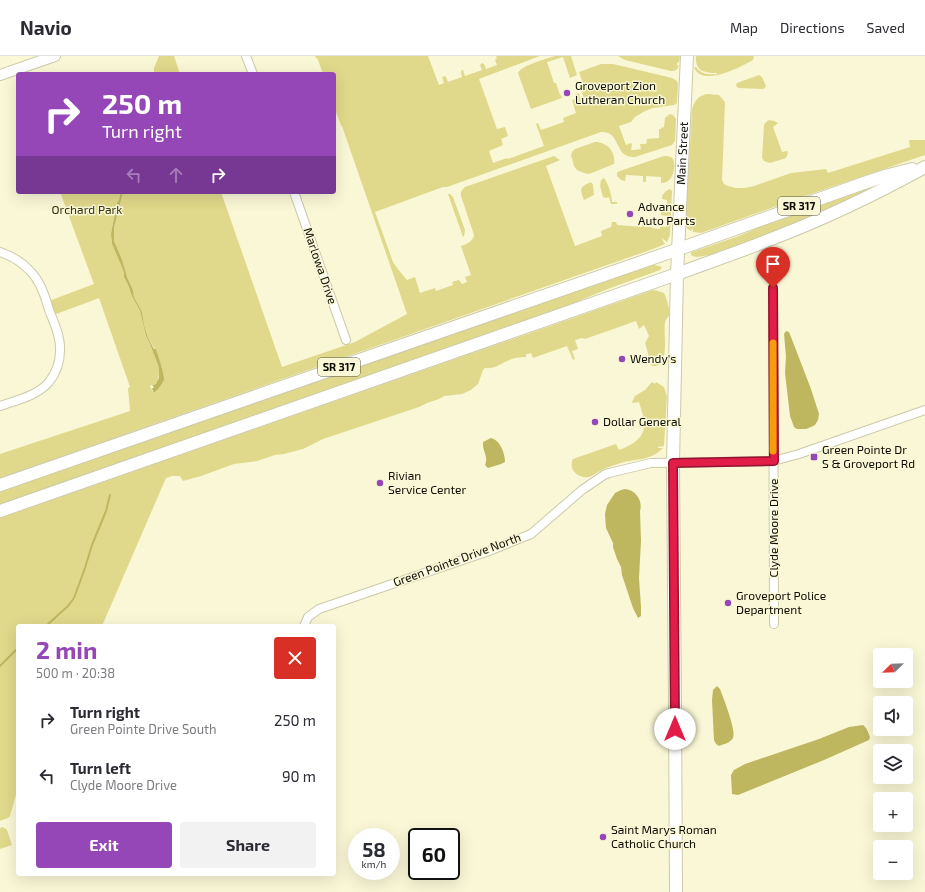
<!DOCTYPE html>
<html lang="en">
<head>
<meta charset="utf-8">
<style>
	:root { --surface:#fff; --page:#f2f2f3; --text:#2b2b33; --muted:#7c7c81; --line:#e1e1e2; --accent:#9547b8 }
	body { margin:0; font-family:"Exo 2",sans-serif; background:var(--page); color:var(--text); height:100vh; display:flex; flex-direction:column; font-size:15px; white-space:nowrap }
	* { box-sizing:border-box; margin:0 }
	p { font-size:13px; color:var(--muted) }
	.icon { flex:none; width:22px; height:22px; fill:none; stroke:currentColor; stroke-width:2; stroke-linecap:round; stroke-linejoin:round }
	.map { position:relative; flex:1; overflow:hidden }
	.sheet { position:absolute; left:16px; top:568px; width:320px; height:252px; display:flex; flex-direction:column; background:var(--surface); border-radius:4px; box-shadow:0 4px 16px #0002 }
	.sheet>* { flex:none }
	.hud { position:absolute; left:16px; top:16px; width:320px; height:122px; border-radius:4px; box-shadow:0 4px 16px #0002; background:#9547b8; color:#fff; overflow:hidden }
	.needle { width:26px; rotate:247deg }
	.buttons { position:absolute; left:873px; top:592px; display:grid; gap:8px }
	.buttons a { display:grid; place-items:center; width:40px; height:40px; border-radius:4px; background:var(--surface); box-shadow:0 4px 16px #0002; font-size:20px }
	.speed { position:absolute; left:348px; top:772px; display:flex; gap:8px; font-size:20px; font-weight:700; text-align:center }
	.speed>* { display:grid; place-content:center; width:52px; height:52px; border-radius:50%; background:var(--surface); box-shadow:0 4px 16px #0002; line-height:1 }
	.speed small { font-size:10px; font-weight:400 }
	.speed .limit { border:2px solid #111; border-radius:6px; background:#fff; color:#111 }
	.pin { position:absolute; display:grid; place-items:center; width:34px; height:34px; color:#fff; margin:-41px -17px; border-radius:50% 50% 50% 0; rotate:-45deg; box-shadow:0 0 4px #0007 }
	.pin .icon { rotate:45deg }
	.me { position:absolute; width:44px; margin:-22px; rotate:0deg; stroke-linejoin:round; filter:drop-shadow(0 0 3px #0008) }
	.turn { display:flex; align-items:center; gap:14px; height:84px; padding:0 20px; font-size:18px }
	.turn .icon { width:52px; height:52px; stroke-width:2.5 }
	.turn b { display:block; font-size:28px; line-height:34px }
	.lanes { display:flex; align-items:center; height:38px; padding:0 20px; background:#0003; justify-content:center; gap:20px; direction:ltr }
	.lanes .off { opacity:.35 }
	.round { display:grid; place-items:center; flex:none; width:42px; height:42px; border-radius:4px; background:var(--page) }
	.summary { display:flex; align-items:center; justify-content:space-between; height:68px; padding:0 20px }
	h1 { font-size:24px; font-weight:700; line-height:30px; color:var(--accent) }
	.cta { display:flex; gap:8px; margin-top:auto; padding:8px 20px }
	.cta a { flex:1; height:46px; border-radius:4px; background:var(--accent); color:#fff; font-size:16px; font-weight:700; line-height:46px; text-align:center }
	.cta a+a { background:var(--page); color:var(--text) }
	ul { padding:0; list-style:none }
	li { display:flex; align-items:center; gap:12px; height:56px; padding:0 20px }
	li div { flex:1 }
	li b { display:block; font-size:15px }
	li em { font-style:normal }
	header { display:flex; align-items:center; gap:24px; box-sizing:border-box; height:56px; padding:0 20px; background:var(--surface); border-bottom:1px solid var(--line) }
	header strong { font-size:19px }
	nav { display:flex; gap:22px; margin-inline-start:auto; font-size:14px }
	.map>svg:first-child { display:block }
	.green { fill:#e0d98b }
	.water { fill:#beb760 }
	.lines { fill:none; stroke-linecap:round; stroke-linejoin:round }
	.stream { stroke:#beb760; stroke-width:2 }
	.minor-casing { stroke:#cccaaa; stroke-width:10 }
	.tertiary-casing { stroke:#cccaaa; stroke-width:12 }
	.primary-casing { stroke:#cccaaa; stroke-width:14 }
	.minor { stroke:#fff; stroke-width:8 }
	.tertiary { stroke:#fff; stroke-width:10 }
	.primary { stroke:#fff; stroke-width:12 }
	.route-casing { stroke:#92132f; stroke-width:10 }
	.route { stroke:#e11d48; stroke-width:7 }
	.slow { stroke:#f59e0b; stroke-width:7 }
	.poi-dot { fill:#9547b8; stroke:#f9f7d6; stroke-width:1.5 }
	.labels { text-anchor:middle; stroke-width:3; stroke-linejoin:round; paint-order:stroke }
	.shield { fill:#f9f7d6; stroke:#545242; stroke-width:1 }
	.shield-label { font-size:11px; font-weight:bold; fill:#0d0c03 }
	.poi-label { font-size:12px; fill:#0d0c03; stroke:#f9f7d6; text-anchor:start }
	.street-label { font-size:12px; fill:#0d0c03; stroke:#f9f7d6 }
	.park-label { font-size:12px; fill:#37330d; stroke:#f9f7d6 }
</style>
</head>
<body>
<header>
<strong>Navio</strong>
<nav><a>Map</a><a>Directions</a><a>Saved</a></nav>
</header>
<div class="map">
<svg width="925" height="836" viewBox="0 0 925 836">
	<rect width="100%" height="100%" fill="#f9f7d6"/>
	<g class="green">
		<polygon points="159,0 174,0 180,18 154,18 154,12"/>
		<path d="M315,0H428L439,29L444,27L442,21L445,20L446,21L448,26L462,21L461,16L462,14H463L465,20L482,14L480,9L482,7L484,8L486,13L497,9L495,4L497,2L496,0H540L479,23L497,73L505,71L508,80L501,83L503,89L489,95L493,107L507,102L508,103L544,90L536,68L538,67L541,74L564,66L563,62L576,57L572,44L576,43L575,38L579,37L580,42L582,46L584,45L582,35L585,34L579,16L601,8H613L672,22L677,25L678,28L677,44V47L674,49L653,52L645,55L635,61L631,66L619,70L626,89L631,87L632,88L631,94H634L641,93L640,88H646L647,83L659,82V73H661V72L664,71L665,62L670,58L673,59L676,63L675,85L672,89L635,101C613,102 622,75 601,76L447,131H443L375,156L393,206L397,212L407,224L415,221L420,237L435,232L436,235L453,229L452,226L459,224L462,228L467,226L465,221L471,219L461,190C466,188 473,186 474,179L461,140C460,136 462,134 465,131L554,100L560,104L546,110L575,190L602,180L601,175L611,171L612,166H616L617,169L642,171L643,162H644V171H652V172L660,173V171H666L667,160L661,159V155H667V144L662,143C662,138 665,135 670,133L672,135L670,179L667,186L662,182L663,185L665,188L653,193L0,422V398L130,355L128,332L130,331L99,242L51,260L46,246L94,228L60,136H121L119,144L117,147L112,172L111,178L112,188L121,209L124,217V221L128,229L132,240L140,255L146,280L150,288L159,312V317L158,326L156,328H154L150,330L153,336L154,337C157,333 162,329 164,324C165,319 158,299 156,293H155L148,282L144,269L142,256L134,241L133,234L127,221L114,185V172L123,136H221L282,311L355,286L407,258L342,70L341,69L334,51V18H323L318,4Z"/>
		<path d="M555,0H571L577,19L570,22L563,1L547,6L554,27H556L560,39H561L562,42L531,53L518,17C522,9 546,3 555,0Z"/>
		<path d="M618,0H680L679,6L677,7V9L679,10C677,14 675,15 671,15L625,4Z"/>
		<path d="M696,0H754L753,4C741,11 701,32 694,11H696C701,18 708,19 717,18V17C704,17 695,15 696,0Z"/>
		<polygon points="759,19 762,21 766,30 765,32 763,33 739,32 737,31 736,29 737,27"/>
		<path d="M707,38L719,39L725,46L722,124L724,128L728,130L736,132H745L754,130L791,117L826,113L828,117L910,91L909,84H925V99L805,140L701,177L693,176V173H692L691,175L688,173L684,168V135L689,108L692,54C694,45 698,40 707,38Z"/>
		<polygon points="769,64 774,65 778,67 777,68 773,71 782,96 787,95 788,97 786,102 770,107 764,105 762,102 764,69 766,66"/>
		<path d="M595,86C607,86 616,96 614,108L589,118L584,117L577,114L574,110L571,99L572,96L575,93Z"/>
		<path d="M664,100C667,100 669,100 671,101C677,105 674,119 670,123C667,126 665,127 661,127V121L646,120V126H643V120L626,119L625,125L621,124L617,120V117L620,115Z"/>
		<polygon points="896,121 816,160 716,198 697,201 692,200 691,198 691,197 692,196 739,180 776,164"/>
		<path d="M604,122C608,127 612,139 612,146H617V148H611L609,141L606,142L603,141L600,130L601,124Z"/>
		<path d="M591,126L593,129L594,139L584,144C580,133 579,131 591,126Z"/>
		<polygon points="448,138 450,138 453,141 465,174 464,180 463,181"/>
		<polygon points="655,209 662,211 660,214 605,234 562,252 0,449 0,436 25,426 646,210"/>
		<path d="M653,234L658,235L664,237C667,244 670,252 669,259C668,262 665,264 665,267C663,277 671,313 652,310L649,306L648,297L645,287L649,280L644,269L639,273L636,265L585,283L582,282L575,284L578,293L572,295L575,303L573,304L567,290L533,302L531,297L528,298H526V301C519,301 513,302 507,305C498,309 495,313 485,312L483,314L478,328L471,334L462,338L444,340L439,343L427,347L419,351L323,383L303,393L284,398L275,399L257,405L234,408L201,420L183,425L180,420H172L166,422L102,570H18V731L10,760L8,762L0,765V462Z"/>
		<path d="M652,326L655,328L656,326L664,331L667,340L664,390L658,391V392H663C654,402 642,403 629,405C622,406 615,409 609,411C606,412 603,413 600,415C597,416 593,420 589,421C578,423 568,413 573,403L616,388L619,394C631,389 641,385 644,372L639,371L638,369L644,367L643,359L639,346L633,347L632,346L635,340L645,334Z"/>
		<polygon points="3,771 7,774 12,789 0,793 0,772"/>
	</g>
	<g class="water">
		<path d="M121,136H123L114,172V185L122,204L127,221L133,234L134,241L142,256L144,269L148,282L154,293H156C158,299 165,319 164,324C162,329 157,334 154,337L152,333L154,331L152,329L156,328L159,322V312L150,288L146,280L140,255L132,240L128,229L124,221V217L121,209L112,188L111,178L112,172L117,147L119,144Z"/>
		<polygon points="786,275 789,276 791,281 811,333 819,358 818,364 815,369 811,371 806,373 797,373 794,371 790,360 785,317 786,300 784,278"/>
		<path d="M491,382C500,384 505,397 505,406L501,408L488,412L485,409C489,401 482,395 483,386Z"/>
		<path d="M625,433C636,434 643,445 640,455L641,485L639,522L641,551V560L638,562L633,552L622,519L621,511L617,503L613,491V487L606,472L605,458L607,449L615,437L621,434Z"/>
		<path d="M717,630L720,633C723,641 737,676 733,682C730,687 724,688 719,690L716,688L714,684L712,644L713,634Z"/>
		<path d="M863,669C867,672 868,676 870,681L869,684L824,704L738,739L732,738L731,719L734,714L745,708L819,683L849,671Z"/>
	</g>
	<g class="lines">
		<g class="stream">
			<polyline points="46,570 68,550 74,542 85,512 92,489 106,455 110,439"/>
			<polyline points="0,610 18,592"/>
		</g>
		<g class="minor-casing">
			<g id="minor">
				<polyline points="246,0 253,18"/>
				<polyline points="294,136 346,284"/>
				<path d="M0,196C12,200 22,206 31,216C35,220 38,225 41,231C44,238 47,246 49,254C54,267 61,281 60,295C60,306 56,317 49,326C37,340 17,344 0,350"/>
				<polyline points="773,232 774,568"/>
				<polyline points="304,570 308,561 319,553 489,495 531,478 582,434 604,419 609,417 651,407 773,405 799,398 925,354"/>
			</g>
		</g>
		<g class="tertiary-casing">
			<polyline id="tertiary" points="0,19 55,0"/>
		</g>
		<g class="primary-casing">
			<g id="primary">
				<polyline points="0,429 679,193 864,127 885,120 912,113"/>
				<path d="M0,455L677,218C709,206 742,195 774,182C826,162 876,138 925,111"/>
				<path id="s1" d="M676,836L675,648L673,407L677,218L687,0"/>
			</g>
		</g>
		<use href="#minor" class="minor"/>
		<use href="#tertiary" class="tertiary"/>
		<use href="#primary" class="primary"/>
	</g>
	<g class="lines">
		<g class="route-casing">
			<polyline id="route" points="675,673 673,407 774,405 773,232"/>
		</g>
		<use href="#route" class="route"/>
		<polyline class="slow" points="773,287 773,395"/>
	</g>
	<g class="poi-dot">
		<circle cx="567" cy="37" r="4"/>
		<circle cx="630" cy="158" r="4"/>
		<circle cx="622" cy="303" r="4"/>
		<circle cx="595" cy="366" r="4"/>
		<rect x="810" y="397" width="8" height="8" rx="2"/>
		<circle cx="380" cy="427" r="4"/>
		<circle cx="728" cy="547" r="4"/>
		<circle cx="603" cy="781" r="4"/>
	</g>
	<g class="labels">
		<g class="shield">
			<rect x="778" y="141" width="42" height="18" rx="3"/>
			<rect x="318" y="302" width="42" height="18" rx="3"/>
		</g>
		<g class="shield-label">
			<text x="799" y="154">SR 317</text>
			<text x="339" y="315">SR 317</text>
		</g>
		<g class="poi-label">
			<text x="575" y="34">Groveport Zion<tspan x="575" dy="14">Lutheran Church</tspan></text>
			<text x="638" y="155">Advance<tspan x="638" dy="14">Auto Parts</tspan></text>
			<text x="630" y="307">Wendy's</text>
			<text x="603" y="370">Dollar General</text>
			<text x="822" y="398">Green Pointe Dr<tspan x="822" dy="14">S &amp; Groveport Rd</tspan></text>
			<text x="388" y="424">Rivian<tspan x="388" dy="14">Service Center</tspan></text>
			<text x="736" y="544">Groveport Police<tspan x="736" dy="14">Department</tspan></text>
			<text x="611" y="778">Saint Marys Roman<tspan x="611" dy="14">Catholic Church</tspan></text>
		</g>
		<g class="street-label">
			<text dy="4" stroke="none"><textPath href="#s1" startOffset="739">Main Street</textPath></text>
			<text transform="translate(320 210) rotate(71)" y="4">Marlowa Drive</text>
			<text transform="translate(774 472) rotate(-90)" y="4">Clyde Moore Drive</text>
			<text transform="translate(457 504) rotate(-20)" y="4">Green Pointe Drive North</text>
		</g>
		<g class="park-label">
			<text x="87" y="158">Orchard Park</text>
		</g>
	</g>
</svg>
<div class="buttons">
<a><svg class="needle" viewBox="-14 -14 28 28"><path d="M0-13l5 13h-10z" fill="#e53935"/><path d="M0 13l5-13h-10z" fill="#7c7c81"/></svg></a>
<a><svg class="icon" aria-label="sound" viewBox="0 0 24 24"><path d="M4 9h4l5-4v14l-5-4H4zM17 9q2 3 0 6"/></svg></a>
<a><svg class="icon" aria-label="layers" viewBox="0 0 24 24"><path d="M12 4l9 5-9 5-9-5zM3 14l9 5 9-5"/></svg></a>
<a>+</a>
<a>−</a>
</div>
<div class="speed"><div>58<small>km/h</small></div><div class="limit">60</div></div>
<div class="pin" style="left:773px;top:232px;background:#d93025"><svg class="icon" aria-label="arrive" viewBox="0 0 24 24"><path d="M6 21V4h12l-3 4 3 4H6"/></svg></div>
<svg class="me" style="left:675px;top:673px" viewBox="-20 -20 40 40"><circle r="19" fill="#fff"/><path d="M0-13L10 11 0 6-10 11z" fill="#e11d48"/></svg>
<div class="hud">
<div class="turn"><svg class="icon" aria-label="right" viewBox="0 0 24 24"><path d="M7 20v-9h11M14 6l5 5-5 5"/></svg><div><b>250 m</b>Turn right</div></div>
<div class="lanes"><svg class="icon off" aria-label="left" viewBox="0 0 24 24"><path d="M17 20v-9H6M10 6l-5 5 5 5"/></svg><svg class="icon off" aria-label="ahead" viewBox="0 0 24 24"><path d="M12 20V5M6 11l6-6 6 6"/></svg><svg class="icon" aria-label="right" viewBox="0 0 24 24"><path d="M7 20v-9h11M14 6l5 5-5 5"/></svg></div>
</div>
<section class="sheet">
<div class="summary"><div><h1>2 min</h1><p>500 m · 20:38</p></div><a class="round" style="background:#d93025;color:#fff"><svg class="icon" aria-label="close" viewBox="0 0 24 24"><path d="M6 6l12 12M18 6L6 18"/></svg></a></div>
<ul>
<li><svg class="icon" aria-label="right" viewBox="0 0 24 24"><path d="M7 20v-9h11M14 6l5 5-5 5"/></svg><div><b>Turn right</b><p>Green Pointe Drive South</p></div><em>250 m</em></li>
<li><svg class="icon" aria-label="left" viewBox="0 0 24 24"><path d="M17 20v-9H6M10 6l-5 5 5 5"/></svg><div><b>Turn left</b><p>Clyde Moore Drive</p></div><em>90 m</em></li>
</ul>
<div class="cta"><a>Exit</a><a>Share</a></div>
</section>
</div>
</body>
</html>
